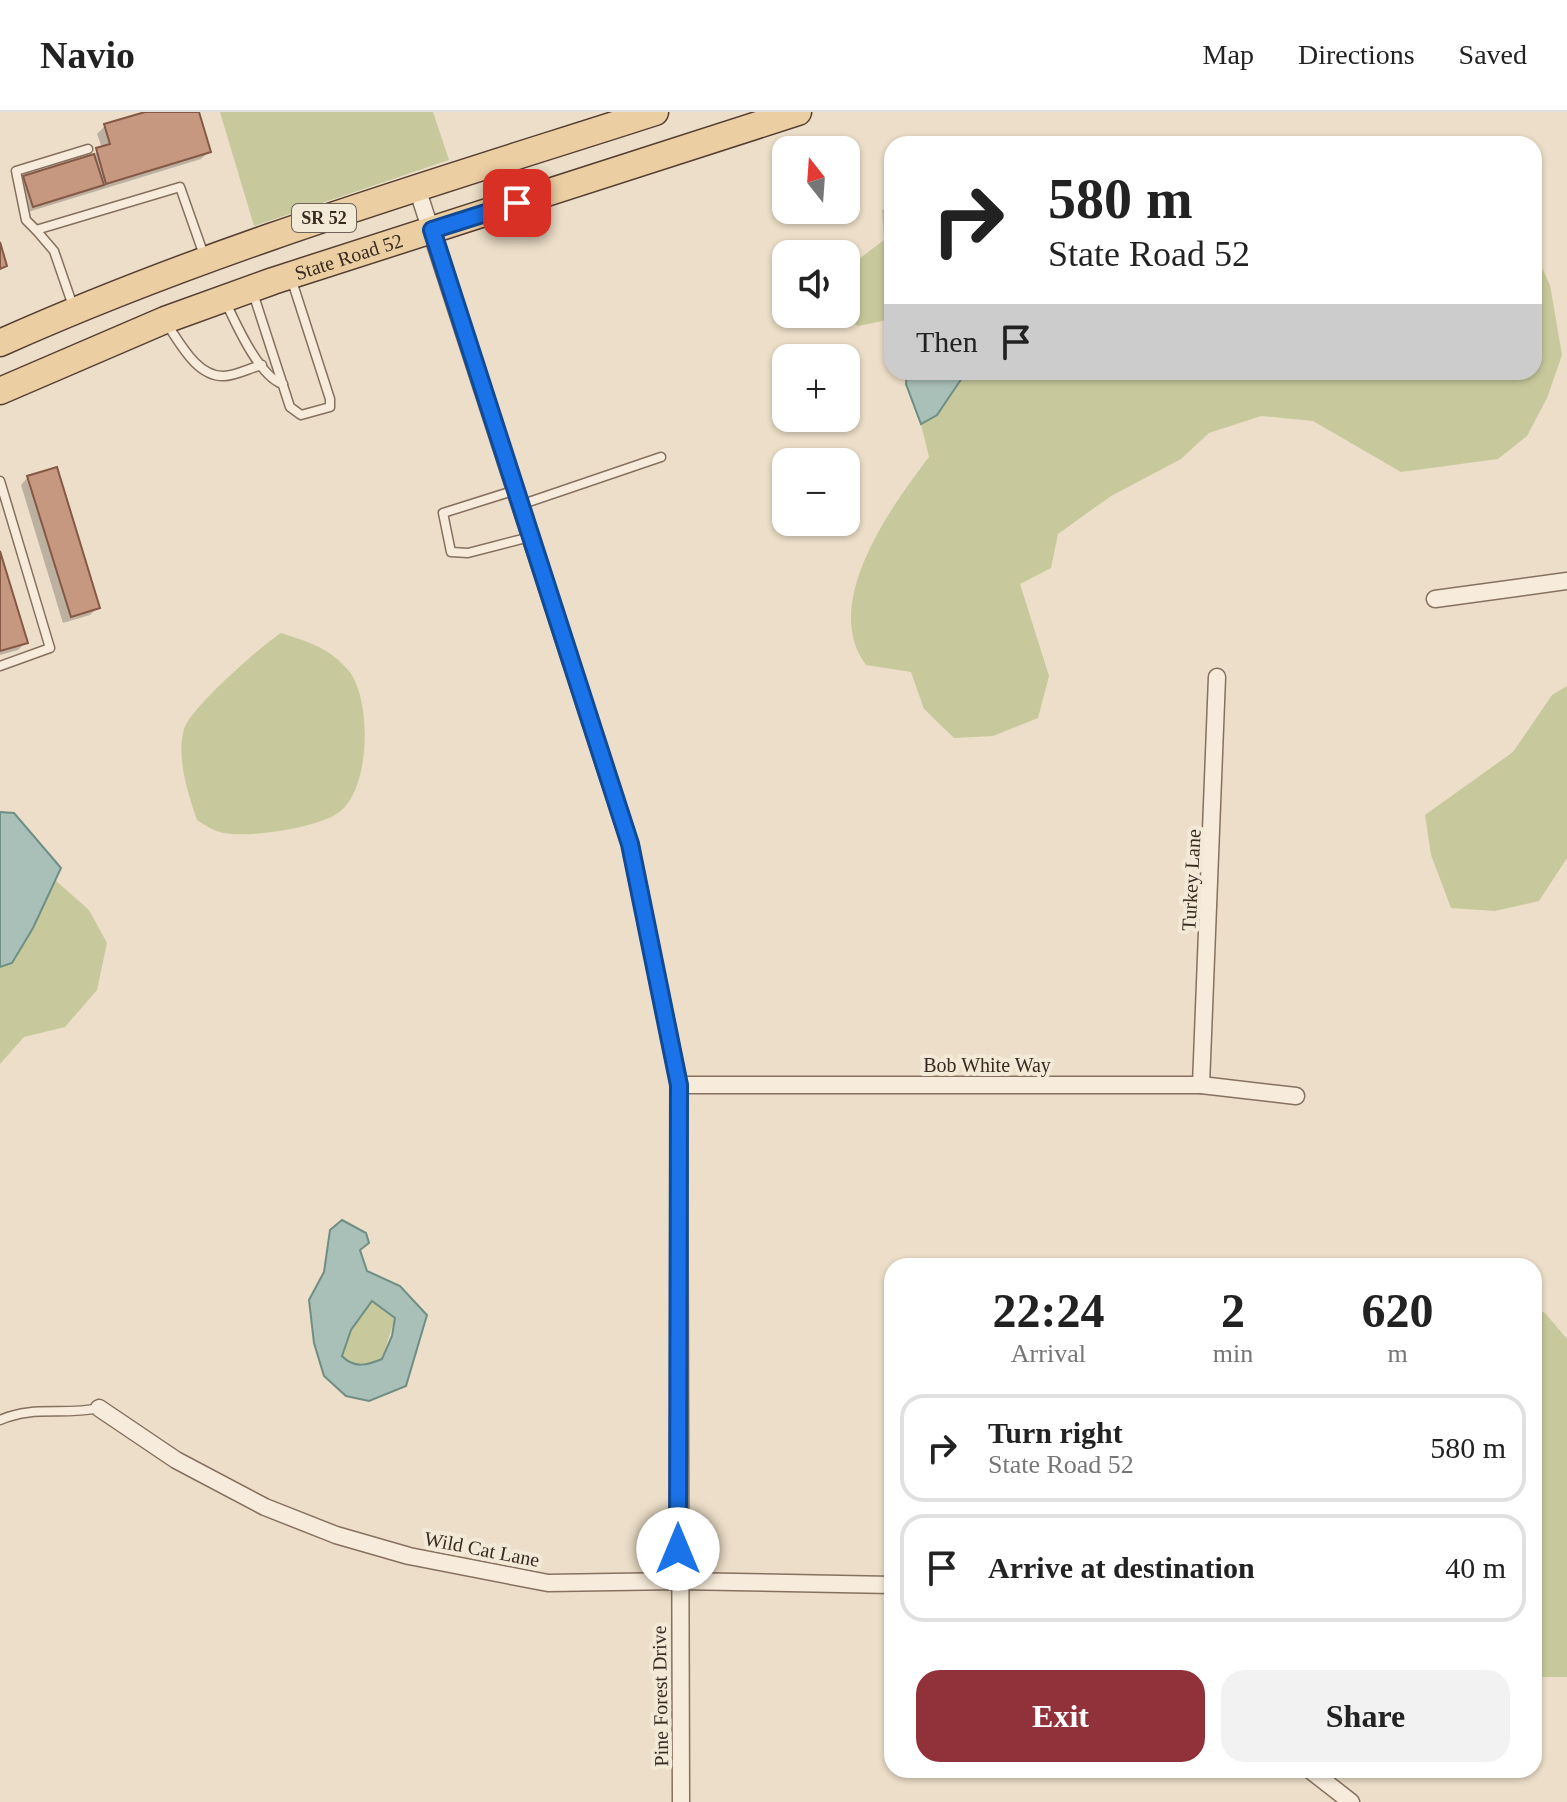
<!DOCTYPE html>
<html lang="en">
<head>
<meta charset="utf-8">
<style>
	:root { --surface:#fff; --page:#f2f2f2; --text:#222; --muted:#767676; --line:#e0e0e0; --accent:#91323a }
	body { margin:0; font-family:Georgia,serif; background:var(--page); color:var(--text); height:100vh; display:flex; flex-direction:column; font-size:30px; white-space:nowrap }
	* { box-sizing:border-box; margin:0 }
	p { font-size:26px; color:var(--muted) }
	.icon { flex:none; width:44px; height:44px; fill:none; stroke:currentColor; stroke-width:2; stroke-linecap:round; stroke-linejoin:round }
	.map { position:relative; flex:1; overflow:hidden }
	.drawer { position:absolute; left:884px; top:1146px; width:658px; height:520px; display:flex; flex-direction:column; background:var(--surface); border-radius:24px; box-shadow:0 2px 6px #0004 }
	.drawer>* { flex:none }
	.guide { position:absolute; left:884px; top:24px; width:658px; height:244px; border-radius:24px; box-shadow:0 2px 6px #0004; background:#fff; color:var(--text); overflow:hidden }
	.needle { width:52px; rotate:343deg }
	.buttons { position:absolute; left:772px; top:24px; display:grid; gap:16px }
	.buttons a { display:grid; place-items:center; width:88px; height:88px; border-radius:16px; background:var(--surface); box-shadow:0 2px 6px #0004; font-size:40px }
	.pin { position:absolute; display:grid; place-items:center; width:68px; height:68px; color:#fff; margin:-34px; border-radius:16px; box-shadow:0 4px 12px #0006 }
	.me { position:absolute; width:88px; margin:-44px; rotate:0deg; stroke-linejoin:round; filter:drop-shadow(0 0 6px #0008) }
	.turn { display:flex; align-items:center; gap:28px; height:168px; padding:0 32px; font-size:36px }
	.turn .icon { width:104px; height:104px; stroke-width:2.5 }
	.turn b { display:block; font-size:56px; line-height:68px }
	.then { display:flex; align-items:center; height:76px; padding:0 32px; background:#0003; gap:16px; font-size:30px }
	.eta { display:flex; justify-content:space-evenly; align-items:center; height:136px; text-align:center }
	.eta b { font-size:48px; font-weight:700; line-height:56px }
	.button { display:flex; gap:16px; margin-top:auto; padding:16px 32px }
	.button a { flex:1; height:92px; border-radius:24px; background:var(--accent); color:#fff; font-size:32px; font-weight:700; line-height:92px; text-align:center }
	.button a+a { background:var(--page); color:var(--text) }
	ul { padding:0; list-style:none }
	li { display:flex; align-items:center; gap:24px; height:108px; margin:0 16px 12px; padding:0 16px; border:4px solid var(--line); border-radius:24px }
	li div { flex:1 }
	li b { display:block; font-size:30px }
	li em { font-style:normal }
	header { display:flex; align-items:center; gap:48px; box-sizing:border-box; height:112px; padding:0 40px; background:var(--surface); border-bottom:2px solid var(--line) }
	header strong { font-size:38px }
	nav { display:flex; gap:44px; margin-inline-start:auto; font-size:28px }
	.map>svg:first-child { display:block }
	.green { fill:#c7c99c }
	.water { fill:#a8c0b7; stroke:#6f8e84; stroke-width:2; fill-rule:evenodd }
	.shadow { fill:#0003 }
	.building { fill:#c79880; stroke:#845945; stroke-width:2 }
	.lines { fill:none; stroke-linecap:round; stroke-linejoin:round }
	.service-casing { stroke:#86705e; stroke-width:11 }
	.minor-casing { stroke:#86705e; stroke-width:19 }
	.primary-casing { stroke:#553f32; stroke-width:29 }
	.service { stroke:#f7ecdb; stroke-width:8 }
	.minor { stroke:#f7ecdb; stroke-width:16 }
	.primary { stroke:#ebcfa3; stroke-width:26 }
	.route-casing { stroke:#114b97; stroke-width:20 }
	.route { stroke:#1a73e8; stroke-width:14 }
	.labels { text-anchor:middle; stroke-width:8; stroke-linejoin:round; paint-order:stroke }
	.shield { fill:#f3e9d7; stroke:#706358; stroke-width:2 }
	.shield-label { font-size:18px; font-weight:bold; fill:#382a21 }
	.street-label { font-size:20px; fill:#382a21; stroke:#f3e9d7 }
</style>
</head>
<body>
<header>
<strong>Navio</strong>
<nav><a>Map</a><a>Directions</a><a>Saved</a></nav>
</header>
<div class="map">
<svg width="1567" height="1690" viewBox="0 0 1567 1690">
	<rect width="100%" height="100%" fill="#ecdec8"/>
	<g class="green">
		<polygon points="220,0 433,0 449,48 254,114"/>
		<polygon points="892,93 892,207 858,214 837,202 846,202 846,157 884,128 882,98"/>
		<path d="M1534,139L1550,173L1562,243L1547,286L1527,324L1498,347L1401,360L1313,309L1261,304L1209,321L1181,347L1111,384L1058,422L1051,456L1020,472L1049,564L1038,606L993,624L954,626L924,597L911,560L866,553C820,492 891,395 929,345L921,312L937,303L966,260H1534Z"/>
		<path d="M281,521C309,530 330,536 349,559C372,588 371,679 338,701C316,716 250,726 224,721C215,720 205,713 197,708C188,682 176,645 184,617C191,595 261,534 281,521Z"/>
		<polygon points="1567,574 1567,746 1539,789 1495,799 1451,796 1431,743 1425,703 1513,640 1552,583"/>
		<polygon points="55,768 89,798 107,831 97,878 65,915 24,925 0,952 0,855 12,851 33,816"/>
		<path d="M372,1189L395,1206L382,1247C368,1253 354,1257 342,1245L351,1218Z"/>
		<polygon points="1534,1197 1545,1201 1567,1227 1567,1565 1534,1565"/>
	</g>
	<g class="water">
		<polygon points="907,260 966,260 937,303 921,312 906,272"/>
		<polygon points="0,700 14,701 61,756 33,816 12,851 0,855"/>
		<path d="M342,1108L366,1121L369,1131L360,1138L367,1159L400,1174L427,1203L406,1274L369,1289L346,1284L324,1264L314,1231L309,1188L324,1160L330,1118ZM372,1189L395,1206L392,1224L382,1247C368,1253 354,1257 342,1244L351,1218Z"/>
	</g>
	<g class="shadow">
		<polygon points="152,0 197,0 209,40 201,47 28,100 19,71 24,66 89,46 102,36 97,22 105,14"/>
		<polygon points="28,365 98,495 90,503 63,511 21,373"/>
		<polygon points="0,446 26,530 18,538 0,543"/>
	</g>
	<g class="building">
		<polygon points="145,0 199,0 211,40 106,72 96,36 110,32 104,12"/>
		<polygon points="94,42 104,73 33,95 23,64"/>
		<polygon points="0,130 7,154 0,157"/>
		<polygon points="57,355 100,496 71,505 27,364"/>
		<polygon points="0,439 28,531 0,539"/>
	</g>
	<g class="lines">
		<g class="service-casing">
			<g id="service">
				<polyline points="36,118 26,108 16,59 88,37"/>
				<polyline points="253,181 290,295 301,303 330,295 330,287 291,166"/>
				<path d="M226,191C236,212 260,266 283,272"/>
				<polyline points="74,197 54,139 36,118 180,75 205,146"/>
				<path d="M167,212C180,231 197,265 224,264C235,264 250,256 262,253"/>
				<polyline points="0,369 50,536 0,554"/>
				<polyline points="516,378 443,401 451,440 468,441 530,425"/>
				<polyline points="520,393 661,345"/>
				<path d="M0,1308C34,1293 63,1304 99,1296"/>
			</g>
		</g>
		<g class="minor-casing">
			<g id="minor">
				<polyline points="417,76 630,732 679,973 681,1690"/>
				<polyline points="1435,487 1567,469"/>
				<polyline points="679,973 1201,973 1296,984"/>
				<polyline points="1201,973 1217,565"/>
				<polyline points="99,1296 176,1348 265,1395 336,1423 409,1444 548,1471 678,1469 892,1473"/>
				<polyline points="1310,1658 1351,1690"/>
			</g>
		</g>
		<g class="primary-casing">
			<g id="primary">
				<path d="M0,231C212,136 434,71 655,0"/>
				<path id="s1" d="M0,279L165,208L273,169L798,0"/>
			</g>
		</g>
		<use href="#service" class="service"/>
		<use href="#minor" class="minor"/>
		<use href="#primary" class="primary"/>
	</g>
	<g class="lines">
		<g class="route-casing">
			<polyline id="route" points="517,91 432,118 630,732 679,973 678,1437"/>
		</g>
		<use href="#route" class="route"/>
	</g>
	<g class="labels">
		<rect class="shield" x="292" y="92" width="64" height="28" rx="6"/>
		<g class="shield-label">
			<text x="324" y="112">SR 52</text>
		</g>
		<g class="street-label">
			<text dy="7" stroke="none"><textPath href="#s1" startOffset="374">State Road 52</textPath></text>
			<text transform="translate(1191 768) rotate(-87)" y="7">Turkey Lane</text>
			<text x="987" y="960">Bob White Way</text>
			<text transform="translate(482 1437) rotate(11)" y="7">Wild Cat Lane</text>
			<text transform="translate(660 1584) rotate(-91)" y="7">Pine Forest Drive</text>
		</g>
	</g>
</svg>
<div class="buttons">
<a><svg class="needle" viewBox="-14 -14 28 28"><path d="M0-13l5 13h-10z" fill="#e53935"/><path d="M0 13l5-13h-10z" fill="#767676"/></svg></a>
<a><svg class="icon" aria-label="sound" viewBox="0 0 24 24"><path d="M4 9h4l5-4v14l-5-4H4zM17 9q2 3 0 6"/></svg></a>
<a>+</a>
<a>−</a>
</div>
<div class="pin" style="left:517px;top:91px;background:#d93025"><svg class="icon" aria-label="arrive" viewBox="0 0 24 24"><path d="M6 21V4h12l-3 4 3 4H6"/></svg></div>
<svg class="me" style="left:678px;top:1437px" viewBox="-20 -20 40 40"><circle r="19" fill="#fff"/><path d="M0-13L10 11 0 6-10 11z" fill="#1a73e8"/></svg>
<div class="guide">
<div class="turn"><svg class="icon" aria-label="right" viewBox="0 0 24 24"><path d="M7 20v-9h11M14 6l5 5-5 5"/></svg><div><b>580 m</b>State Road 52</div></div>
<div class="then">Then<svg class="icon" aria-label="arrive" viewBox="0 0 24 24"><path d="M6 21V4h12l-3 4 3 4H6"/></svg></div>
</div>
<section class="drawer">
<div class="eta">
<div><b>22:24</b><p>Arrival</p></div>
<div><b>2</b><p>min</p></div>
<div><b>620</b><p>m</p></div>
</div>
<ul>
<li><svg class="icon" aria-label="right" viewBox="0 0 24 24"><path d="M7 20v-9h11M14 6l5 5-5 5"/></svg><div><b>Turn right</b><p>State Road 52</p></div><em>580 m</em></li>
<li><svg class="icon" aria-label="arrive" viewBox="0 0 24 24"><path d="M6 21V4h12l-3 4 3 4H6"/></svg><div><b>Arrive at destination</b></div><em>40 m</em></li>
</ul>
<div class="button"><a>Exit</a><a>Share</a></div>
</section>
</div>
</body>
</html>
